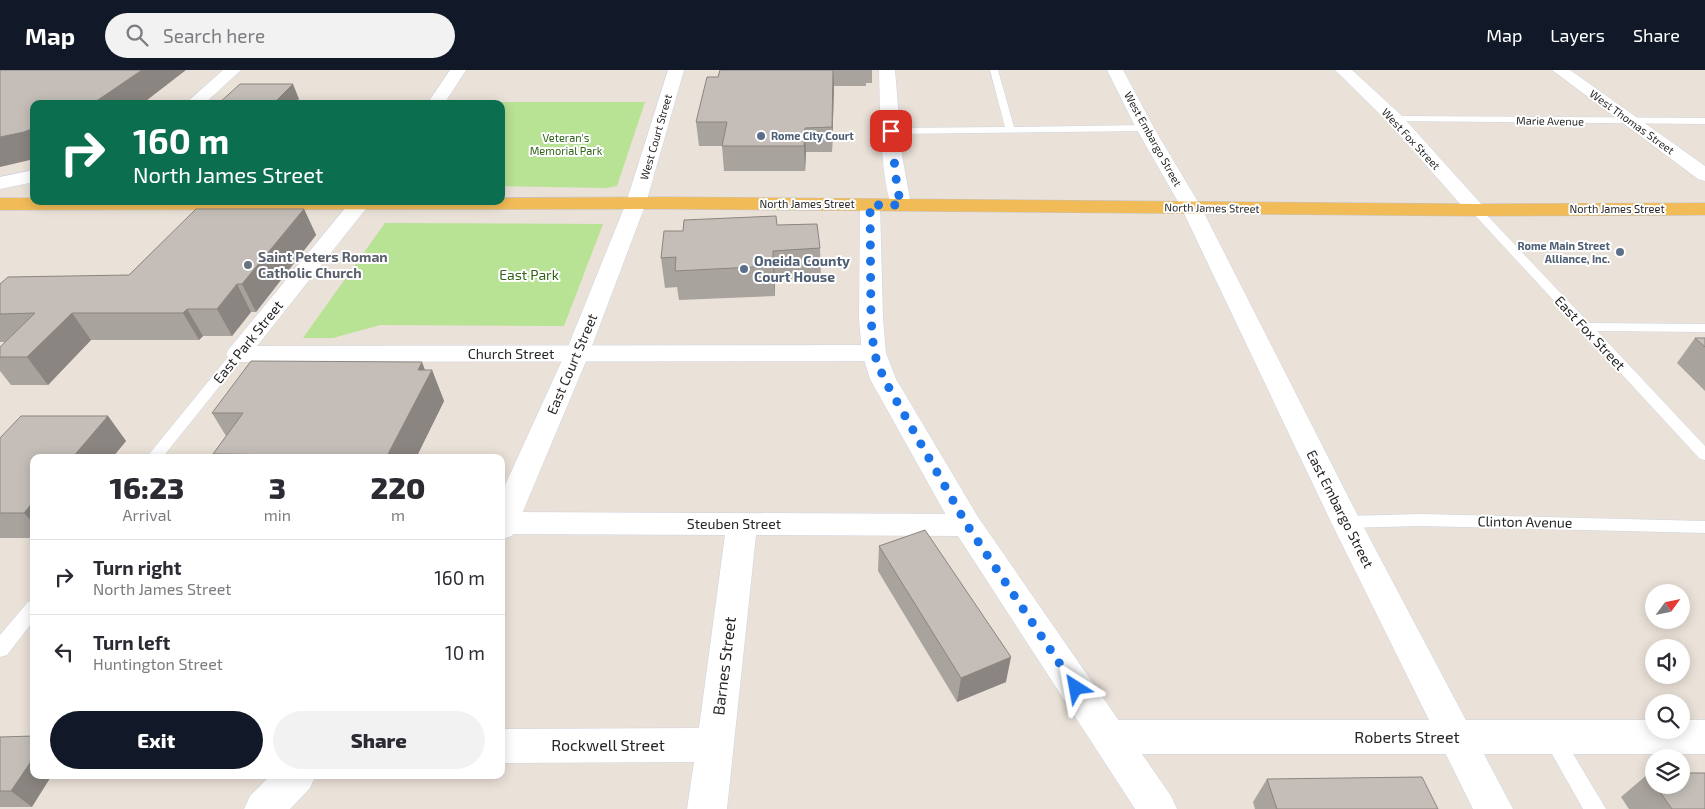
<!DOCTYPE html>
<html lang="en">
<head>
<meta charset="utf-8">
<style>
	:root { --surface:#fff; --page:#f2f2f3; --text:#2b2b33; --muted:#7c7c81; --line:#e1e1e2; --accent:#111827 }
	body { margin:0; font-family:"Exo 2",sans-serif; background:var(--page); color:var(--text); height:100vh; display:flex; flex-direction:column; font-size:19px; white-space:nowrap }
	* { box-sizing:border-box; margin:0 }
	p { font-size:16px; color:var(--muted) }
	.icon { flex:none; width:28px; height:28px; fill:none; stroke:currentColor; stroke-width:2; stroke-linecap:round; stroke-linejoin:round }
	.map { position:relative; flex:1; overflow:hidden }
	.panel { position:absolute; left:30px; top:384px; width:475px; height:325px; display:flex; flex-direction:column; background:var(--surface); border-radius:10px; box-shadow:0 2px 12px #0003 }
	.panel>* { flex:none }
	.guide { position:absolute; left:30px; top:30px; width:475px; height:105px; border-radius:10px; box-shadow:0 2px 12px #0003; background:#0b6e4f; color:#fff; overflow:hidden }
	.needle { width:32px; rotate:57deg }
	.controls { position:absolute; left:1645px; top:514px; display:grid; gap:10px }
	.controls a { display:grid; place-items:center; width:45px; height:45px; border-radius:50%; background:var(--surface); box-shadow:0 2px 12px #0003; font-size:25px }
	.pin { position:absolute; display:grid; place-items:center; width:42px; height:42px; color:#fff; margin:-21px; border-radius:10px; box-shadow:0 2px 8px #0006 }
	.me { position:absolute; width:55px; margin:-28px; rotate:326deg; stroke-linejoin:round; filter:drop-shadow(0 0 4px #0008) }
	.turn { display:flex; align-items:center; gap:18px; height:105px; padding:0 20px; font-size:22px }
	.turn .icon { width:65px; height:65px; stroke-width:2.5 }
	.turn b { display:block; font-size:35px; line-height:42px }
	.eta { display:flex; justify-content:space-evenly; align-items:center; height:85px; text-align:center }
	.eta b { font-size:30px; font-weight:800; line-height:35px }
	.cta { display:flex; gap:10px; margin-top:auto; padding:10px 20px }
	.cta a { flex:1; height:58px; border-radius:30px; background:var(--accent); color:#fff; font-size:20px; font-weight:800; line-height:58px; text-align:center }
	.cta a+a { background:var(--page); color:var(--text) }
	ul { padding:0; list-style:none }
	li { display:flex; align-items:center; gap:15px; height:75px; padding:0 20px; border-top:1px solid var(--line) }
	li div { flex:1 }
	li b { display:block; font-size:19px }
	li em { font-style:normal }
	header { display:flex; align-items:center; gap:30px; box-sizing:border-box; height:70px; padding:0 25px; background:var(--accent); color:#fff }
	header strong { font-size:24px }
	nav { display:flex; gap:28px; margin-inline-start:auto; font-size:18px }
	.search { width:350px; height:45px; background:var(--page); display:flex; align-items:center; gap:12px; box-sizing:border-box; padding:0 18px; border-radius:28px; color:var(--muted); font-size:19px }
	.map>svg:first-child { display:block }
	.green { fill:#b8e294 }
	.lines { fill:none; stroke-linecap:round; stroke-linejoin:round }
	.service-casing { stroke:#ced4e1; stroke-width:1 }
	.minor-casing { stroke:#ced4e1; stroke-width:1 }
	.tertiary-casing { stroke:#ced4e1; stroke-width:1 }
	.secondary-casing { stroke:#ced4e1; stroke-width:1 }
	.primary-casing { stroke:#c3c3c3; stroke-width:1 }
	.service { fill:#fff; fill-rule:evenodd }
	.minor { fill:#fff; fill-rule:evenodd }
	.tertiary { fill:#fff; fill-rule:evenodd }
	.secondary { fill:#fff; fill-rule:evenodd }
	.primary { fill:#f1bb57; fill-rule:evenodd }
	.wall { fill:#a9a39e }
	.shaded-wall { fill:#8a8581 }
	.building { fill:#c5beb8; stroke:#8a8581 }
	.route { stroke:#1a73e8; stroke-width:9; stroke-dasharray:0 16.2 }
	.service-dot { fill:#5c6f8a; stroke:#fff; stroke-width:2 }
	.worship-dot { fill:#6b7280; stroke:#fff; stroke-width:2 }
	.labels { text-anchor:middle; stroke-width:4; stroke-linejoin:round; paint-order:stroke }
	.far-street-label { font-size:11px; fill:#272727; stroke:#fff }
	.far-service-label { font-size:11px; font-weight:bold; fill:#4e5e75; stroke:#fff; text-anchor:start }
	.far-park-label { font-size:11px; fill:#316319; stroke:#fff }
	.worship-label { font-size:14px; font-weight:bold; fill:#5b616d; stroke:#fff; text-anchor:start }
	.service-label { font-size:14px; font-weight:bold; fill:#4e5e75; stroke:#fff; text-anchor:start }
	.park-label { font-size:14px; fill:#316319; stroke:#fff }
	.street-label { font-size:14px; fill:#272727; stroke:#fff }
	.near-street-label { font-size:16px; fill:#272727; stroke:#fff }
</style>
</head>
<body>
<header>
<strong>Map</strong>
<div class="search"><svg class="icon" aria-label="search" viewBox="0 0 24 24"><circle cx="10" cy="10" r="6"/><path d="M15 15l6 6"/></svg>Search here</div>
<nav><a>Map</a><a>Layers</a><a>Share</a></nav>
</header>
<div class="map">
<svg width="1705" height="739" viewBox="0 0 1705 739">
	<rect width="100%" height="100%" fill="#eae1d8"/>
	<g class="green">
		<polygon points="456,32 645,32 617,116 606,118 501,116 501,34 455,34"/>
		<polygon points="385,153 603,154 564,256 380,255 333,268 303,268"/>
	</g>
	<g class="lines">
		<g class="service-casing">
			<g id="service">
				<polygon points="990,0 998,0 1014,57 1145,55 1150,58 1145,61 891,64 886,61 891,58 1005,57"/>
				<polygon points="1395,46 1705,48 1705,54 1392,51 1392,47"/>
				<polygon points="1476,137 1480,138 1589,253 1705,254 1705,262 1597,261 1705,376 1705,390 1700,389 1472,142 1470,140 1472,138"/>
				<polygon points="238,280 245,284 243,287 162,388 146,388 233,281"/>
				<polygon points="1421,444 1705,451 1705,463 1421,456 1346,458 1340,456 1338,452 1340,448 1346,446"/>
				<polygon points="34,530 34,550 7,585 0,587 0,565 28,532"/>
				<polygon points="1553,659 1560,662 1606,739 1583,739 1543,668 1546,662"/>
			</g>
		</g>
		<g class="minor-casing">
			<g id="minor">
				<polygon points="450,0 466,0 444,34 427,34"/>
				<path d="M879,0H895L902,85L911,135L908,139L901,141L894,139C880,120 880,27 879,0Z"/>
				<polygon points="1335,0 1352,0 1401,45 1483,136 1486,140 1483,144 1476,146 1469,144 1389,53"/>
				<polygon points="351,131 372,131 257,276 874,275 883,278 886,283 883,288 874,291 238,292 229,289 226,284 229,279"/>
				<polygon points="501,442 967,444 978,447 982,455 978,463 967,466 756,465 727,739 687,739 694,692 501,693 501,659 699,658 725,465 501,464"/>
				<polygon points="1109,650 1654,650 1654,660 1681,660 1681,650 1705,650 1705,684 1109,684 1096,679 1091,667 1096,655"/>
			</g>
		</g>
		<g class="tertiary-casing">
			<g id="tertiary">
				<polygon points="668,0 684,0 646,133 589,284 516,458 512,466 501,469 501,424 565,284 626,133"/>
				<polygon points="1107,0 1123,0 1154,58 1201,137 1361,452 1513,739 1473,739 1331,452 1181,137 1136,58"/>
				<polygon points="1552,0 1570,0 1705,96 1705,111 1698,109"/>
				<polygon points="870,129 877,131 880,135 883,249 886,283 896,309 978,447 1171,726 1177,739 1135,739 956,463 870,309 862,283 859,249 860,135 863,131"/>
				<polygon points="271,705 316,705 310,718 290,739 244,739 250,726"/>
			</g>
		</g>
		<g class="secondary-casing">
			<g id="secondary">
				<polygon points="223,0 241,0 204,34 185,34"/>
				<polygon points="34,100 34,112 0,119 0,107"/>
			</g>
		</g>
		<g class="primary-casing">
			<polygon id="primary" points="669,127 1476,134 1705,133 1705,145 1476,146 669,139 0,140 0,128 34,128 34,131 501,131 501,128"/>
		</g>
		<use href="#service" class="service"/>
		<use href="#minor" class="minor"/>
		<use href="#tertiary" class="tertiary"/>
		<use href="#secondary" class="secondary"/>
		<use href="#primary" class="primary"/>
	</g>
	<g class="wall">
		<polygon points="720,0 872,0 872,13 866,13 866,16 834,16 832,82 806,82 805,101 724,101 722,76 699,76 696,52 718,7"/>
		<polygon points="304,139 316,165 256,242 251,242 232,266 203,266 199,270 91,270 48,315 11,315 0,301 0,277 5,272 0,272 0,214 129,205"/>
		<polygon points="777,155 820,178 821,208 775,210 775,226 679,230 677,217 665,218 661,188"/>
		<polygon points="1695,268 1705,268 1705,321 1677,293"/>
		<polygon points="425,300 432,300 444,331 416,388 215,388 213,384 226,366 212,343"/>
		<polygon points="108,346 126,371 112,388 34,388 34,468 0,468 0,368"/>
		<polygon points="879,476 1006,612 957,632 878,501"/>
		<polygon points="0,667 32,737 0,737"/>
		<polygon points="1648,704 1654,704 1654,715 1681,715 1705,739 1629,739 1621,727"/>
		<polygon points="1267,709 1438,739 1255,739 1253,732"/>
	</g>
	<g class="shaded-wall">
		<polygon points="142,0 186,0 142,34 92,34"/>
		<polygon points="833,0 834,16 832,82 832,57"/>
		<polygon points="293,14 299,29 294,34 273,34"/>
		<polygon points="34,58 34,89 0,97 0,67"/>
		<polygon points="805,58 806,82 805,101 804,76"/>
		<polygon points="304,139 316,165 256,242 242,214"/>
		<polygon points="773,181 775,210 775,226 773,196"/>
		<polygon points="237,214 251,242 232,266 217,239"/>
		<polygon points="187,239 203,266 199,270 183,243"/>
		<polygon points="72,243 91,270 48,315 27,287"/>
		<polygon points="422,292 428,308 432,300 444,331 416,388 388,388 387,386 418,300"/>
		<polygon points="108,346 126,371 112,388 72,388"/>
		<polygon points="34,431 34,454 24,443"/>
		<polygon points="1011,587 1006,612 957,632 961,608"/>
		<polygon points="34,687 34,705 52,705 32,737 11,721"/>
	</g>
	<g class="building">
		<polygon points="0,0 142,0 92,34 34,34 34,58 24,62 0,67"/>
		<polygon points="720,0 833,0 832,57 805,58 804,76 722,76 727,52 696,52 707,7 718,7"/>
		<polygon points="240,14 293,14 273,34 218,34"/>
		<polygon points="196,139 304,139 242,214 237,214 217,239 187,239 183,243 72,243 27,287 0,287 0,277 35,243 0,244 0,214 8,207 129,205"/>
		<polygon points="776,146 777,155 817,154 820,178 773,181 773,196 675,201 676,187 661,188 664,161 683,161 684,150"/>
		<polygon points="1695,268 1705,268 1705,277"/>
		<polygon points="251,291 422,292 418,300 432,300 387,386 213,384 243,343 212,343"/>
		<polygon points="21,346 108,346 72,388 34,388 34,431 24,443 0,443 0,368"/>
		<polygon points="925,460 1011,587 961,608 879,476"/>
		<polygon points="34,666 34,687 11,721 0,721 0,667"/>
		<polygon points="1681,703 1705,703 1705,739 1672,739 1655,715 1681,715"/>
		<polygon points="1648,704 1654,704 1654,713"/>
		<polygon points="1422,707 1438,739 1277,739 1267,709"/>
	</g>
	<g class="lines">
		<polyline class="route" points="891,61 897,117 901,135 870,135 871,249 874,283 884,309 967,455 1076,618"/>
	</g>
	<g class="service-dot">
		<circle cx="761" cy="66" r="5"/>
		<circle cx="1620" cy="182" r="5"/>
		<circle cx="744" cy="199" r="5"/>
	</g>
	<circle class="worship-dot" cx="248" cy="195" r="5"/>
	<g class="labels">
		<g class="far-street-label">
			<text transform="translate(1550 51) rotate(1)" y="4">Marie Avenue</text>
			<text transform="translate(1632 52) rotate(36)" y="4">West Thomas Street</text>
			<text transform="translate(656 67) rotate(-74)" y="4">West Court Street</text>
			<text transform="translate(1153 69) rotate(61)" y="4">West Embargo Street</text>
			<text transform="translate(1411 69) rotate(47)" y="4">West Fox Street</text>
			<text x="807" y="138">North James Street</text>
			<text transform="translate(1212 138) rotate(1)" y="4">North James Street</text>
			<text x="1617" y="143">North James Street</text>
		</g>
		<g class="far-service-label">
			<text x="771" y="70">Rome City Court</text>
			<text x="1610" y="180" text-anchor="end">Rome Main Street<tspan x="1610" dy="13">Alliance, Inc.</tspan></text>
		</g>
		<g class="far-park-label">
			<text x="566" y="72">Veteran's<tspan x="566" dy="13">Memorial Park</tspan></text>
		</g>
		<g class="worship-label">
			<text x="258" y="192">Saint Peters Roman<tspan x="258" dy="16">Catholic Church</tspan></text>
		</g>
		<g class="service-label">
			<text x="754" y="196">Oneida County<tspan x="754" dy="16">Court House</tspan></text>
		</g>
		<g class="park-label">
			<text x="529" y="210">East Park</text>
		</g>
		<g class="street-label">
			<text transform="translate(1590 263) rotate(47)" y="5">East Fox Street</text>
			<text transform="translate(248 272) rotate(-51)" y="5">East Park Street</text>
			<text x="511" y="289">Church Street</text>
			<text transform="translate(572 294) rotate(-67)" y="5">East Court Street</text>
			<text transform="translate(1340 439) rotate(63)" y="5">East Embargo Street</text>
			<text transform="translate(1525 452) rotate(1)" y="5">Clinton Avenue</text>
			<text x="734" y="459">Steuben Street</text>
		</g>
		<g class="near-street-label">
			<text transform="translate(724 596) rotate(-83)" y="6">Barnes Street</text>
			<text x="1407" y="673">Roberts Street</text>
			<text x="608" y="681">Rockwell Street</text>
		</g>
	</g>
</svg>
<div class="controls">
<a><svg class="needle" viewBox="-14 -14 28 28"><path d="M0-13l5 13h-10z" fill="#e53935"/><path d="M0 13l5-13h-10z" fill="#7c7c81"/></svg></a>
<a><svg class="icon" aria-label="sound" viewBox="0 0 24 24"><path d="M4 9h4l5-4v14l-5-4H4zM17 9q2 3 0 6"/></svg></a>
<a><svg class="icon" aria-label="search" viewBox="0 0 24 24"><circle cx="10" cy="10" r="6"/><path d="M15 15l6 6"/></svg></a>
<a><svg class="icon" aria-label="layers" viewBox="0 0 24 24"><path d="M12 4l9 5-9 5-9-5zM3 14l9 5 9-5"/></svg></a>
</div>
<div class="pin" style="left:891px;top:61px;background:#d93025"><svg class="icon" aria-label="arrive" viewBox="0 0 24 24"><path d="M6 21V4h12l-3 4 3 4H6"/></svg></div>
<svg class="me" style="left:1076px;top:618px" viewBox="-20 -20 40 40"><path d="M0-17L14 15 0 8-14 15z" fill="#1a73e8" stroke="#fff" stroke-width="4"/></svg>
<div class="guide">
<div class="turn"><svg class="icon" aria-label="right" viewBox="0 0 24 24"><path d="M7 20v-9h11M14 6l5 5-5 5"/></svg><div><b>160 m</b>North James Street</div></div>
</div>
<section class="panel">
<div class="eta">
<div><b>16:23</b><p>Arrival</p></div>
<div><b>3</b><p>min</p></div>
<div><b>220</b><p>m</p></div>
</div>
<ul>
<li><svg class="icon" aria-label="right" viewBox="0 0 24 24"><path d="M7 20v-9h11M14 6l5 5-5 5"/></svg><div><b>Turn right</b><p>North James Street</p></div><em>160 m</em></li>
<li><svg class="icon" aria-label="left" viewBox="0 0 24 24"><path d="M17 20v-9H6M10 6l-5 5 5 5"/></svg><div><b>Turn left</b><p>Huntington Street</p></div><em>10 m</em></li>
</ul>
<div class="cta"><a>Exit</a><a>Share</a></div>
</section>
</div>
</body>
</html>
